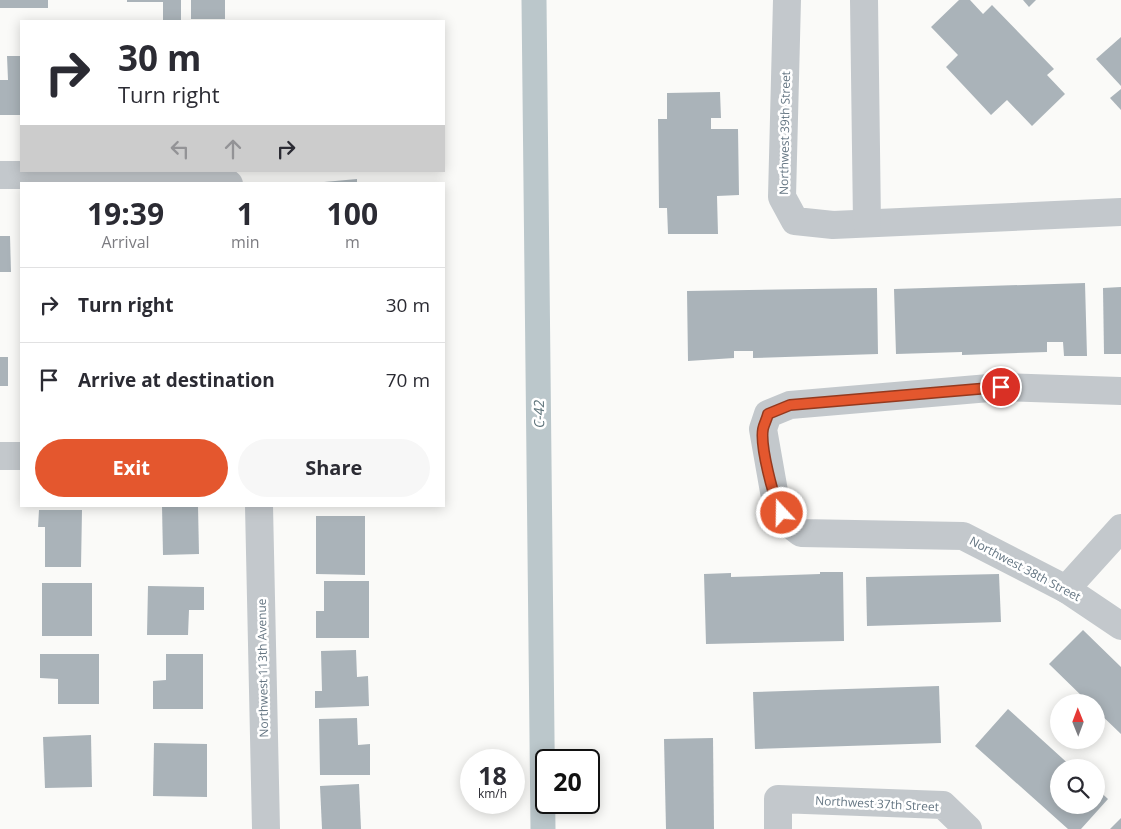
<!DOCTYPE html>
<html lang="en">
<head>
<meta charset="utf-8">
<style>
	:root { --surface:#fff; --page:#f7f7f7; --text:#2b2b33; --muted:#7c7c81; --line:#e1e1e2; --accent:#e4572e }
	body { margin:0; font-family:"Open Sans",sans-serif; background:var(--page); color:var(--text); height:100vh; display:flex; flex-direction:column; font-size:19px; white-space:nowrap }
	* { box-sizing:border-box; margin:0 }
	p { font-size:16px; color:var(--muted) }
	.icon { flex:none; width:28px; height:28px; fill:none; stroke:currentColor; stroke-width:2; stroke-linecap:round; stroke-linejoin:round }
	.map { position:relative; flex:1; overflow:hidden }
	.side { position:absolute; left:20px; top:182px; width:425px; height:325px; display:flex; flex-direction:column; background:var(--surface); border-radius:0px; box-shadow:0 2px 12px #0003 }
	.side>* { flex:none }
	.hud { position:absolute; left:20px; top:20px; width:425px; height:152px; border-radius:0px; box-shadow:0 2px 12px #0003; background:#fff; color:var(--text); overflow:hidden }
	.needle { width:32px; rotate:359deg }
	.fabs { position:absolute; left:1050px; top:694px; display:grid; gap:10px }
	.fabs a { display:grid; place-items:center; width:55px; height:55px; border-radius:50%; background:var(--surface); box-shadow:0 2px 12px #0003; font-size:25px }
	.speed { position:absolute; left:460px; top:749px; display:flex; gap:10px; font-size:25px; font-weight:700; text-align:center }
	.speed>* { display:grid; place-content:center; width:65px; height:65px; border-radius:50%; background:var(--surface); box-shadow:0 2px 12px #0003; line-height:1 }
	.speed small { font-size:12px; font-weight:400 }
	.speed .limit { border:2px solid #111; border-radius:8px; background:#fff; color:#111 }
	.pin { position:absolute; display:grid; place-items:center; width:42px; height:42px; color:#fff; margin:-21px; border:2px solid #fff; border-radius:50%; box-shadow:0 1px 5px #0007 }
	.me { position:absolute; width:55px; margin:-28px; rotate:339deg; stroke-linejoin:round; filter:drop-shadow(0 0 4px #0008) }
	.turn { display:flex; align-items:center; gap:18px; height:105px; padding:0 15px; font-size:22px }
	.turn .icon { width:65px; height:65px; stroke-width:2.5 }
	.turn b { display:block; font-size:35px; line-height:42px }
	.lanes { display:flex; align-items:center; height:48px; padding:0 15px; background:#0003; justify-content:center; gap:25px; direction:ltr }
	.lanes .off { opacity:.35 }
	.eta { display:flex; justify-content:space-evenly; align-items:center; height:85px; text-align:center }
	.eta b { font-size:30px; font-weight:700; line-height:35px }
	.button { display:flex; gap:10px; margin-top:auto; padding:10px 15px }
	.button a { flex:1; height:58px; border-radius:30px; background:var(--accent); color:#fff; font-size:20px; font-weight:700; line-height:58px; text-align:center }
	.button a+a { background:var(--page); color:var(--text) }
	ul { padding:0; list-style:none }
	li { display:flex; align-items:center; gap:15px; height:75px; padding:0 15px; border-top:1px solid var(--line) }
	li div { flex:1 }
	li b { display:block; font-size:19px }
	li em { font-style:normal }
	.map>svg:first-child { display:block }
	.lines { fill:none; stroke-linecap:round; stroke-linejoin:round }
	.canal { stroke:#bbc7cb; stroke-width:25 }
	.building { fill:#aab3b9 }
	.minor { stroke:#c3c8cc; stroke-width:28 }
	.route-casing { stroke:#94391e; stroke-width:12 }
	.route { stroke:#e4572e; stroke-width:9 }
	.labels { text-anchor:middle; stroke-width:5; stroke-linejoin:round; paint-order:stroke }
	.street-label { font-size:12px; fill:#657683; stroke:#fff }
	.water-label { font-size:14px; font-style:italic; fill:#60757c; stroke:#fff }
</style>
</head>
<body>
<div class="map">
<svg width="1121" height="829" viewBox="0 0 1121 829">
	<rect width="100%" height="100%" fill="#fafaf8"/>
	<g class="lines">
		<polyline class="canal" points="534,0 543,829"/>
	</g>
	<g class="building">
		<rect x="0" y="0" width="48" height="8"/>
		<polygon points="127,0 181,0 181,21 163,21 163,2 127,2"/>
		<rect x="191" y="0" width="34" height="19"/>
		<polygon points="959,0 970,0 983,14 992,5 1054,69 1047,75 1065,94 1032,126 1007,100 991,115 946,67 958,55 931,27"/>
		<polygon points="1023,0 1036,0 1029,7"/>
		<polygon points="1121,37 1121,86 1096,59"/>
		<polygon points="7,56 21,56 21,115 0,115 0,80 8,80"/>
		<polygon points="1121,89 1121,110 1110,98"/>
		<polygon points="720,92 721,118 711,118 711,129 738,129 739,195 717,196 718,234 668,234 667,208 659,208 658,119 667,119 667,93"/>
		<polygon points="357,179 357,184 324,184 324,182"/>
		<polygon points="0,236 10,236 11,272 0,272"/>
		<polygon points="1085,283 1087,356 1064,356 1063,342 1047,342 1047,352 962,355 962,352 896,354 894,289"/>
		<polygon points="1121,287 1121,354 1104,354 1103,288"/>
		<polygon points="877,288 878,354 753,358 753,351 734,351 734,358 688,361 687,291"/>
		<rect x="0" y="357" width="8" height="29"/>
		<polygon points="162,506 198,506 199,554 163,555"/>
		<polygon points="39,510 82,510 81,567 45,567 45,527 38,527"/>
		<polygon points="316,516 365,516 365,575 316,574"/>
		<polygon points="820,572 843,572 844,641 706,644 704,574 731,573 731,577 820,574"/>
		<polygon points="999,574 1001,622 867,626 866,577"/>
		<polygon points="324,581 369,581 369,638 316,638 316,611 324,611"/>
		<rect x="42" y="583" width="50" height="53"/>
		<polygon points="148,586 204,587 204,610 189,610 188,635 147,635"/>
		<polygon points="1083,630 1121,667 1121,734 1096,710 1096,702 1088,702 1049,664"/>
		<polygon points="356,650 357,677 368,676 369,706 315,708 315,691 322,691 321,651"/>
		<polygon points="40,654 99,654 99,704 58,704 58,679 40,678"/>
		<polygon points="166,654 203,654 203,709 153,709 153,681 166,680"/>
		<polygon points="939,686 941,743 755,749 753,692"/>
		<polygon points="1008,709 1073,768 1059,768 1059,805 1096,805 1096,788 1108,799 1081,829 1068,829 975,746"/>
		<polygon points="357,718 358,745 370,744 370,775 320,775 319,719"/>
		<polygon points="91,735 92,787 45,788 43,737"/>
		<polygon points="713,738 714,829 666,829 664,739"/>
		<polygon points="154,743 207,744 207,797 153,796"/>
		<polygon points="359,784 361,829 322,829 320,786"/>
		<polygon points="1121,818 1121,829 1110,829"/>
	</g>
	<g class="lines">
		<g class="minor">
			<polyline points="787,0 782,197 795,221 833,225 1121,212"/>
			<polyline points="864,0 867,223"/>
			<polyline points="0,175 218,175 229,184"/>
			<polyline points="1121,391 1001,387 790,405 768,414 763,429 776,503 788,523 801,533 963,536 1066,589 1121,626"/>
			<polyline points="0,456 21,456"/>
			<polyline points="259,506 266,829"/>
			<polyline points="1066,589 1121,528"/>
			<polyline points="778,829 778,799 943,805 968,829"/>
		</g>
	</g>
	<g class="lines">
		<g class="route-casing">
			<path id="route" d="M782,513C773,499 760,445 763,429C764,424 767,419 768,414L790,405L1001,387"/>
		</g>
		<use href="#route" class="route"/>
	</g>
	<g class="labels">
		<g class="street-label">
			<text transform="translate(785 133) rotate(-89)" y="4">Northwest 39th Street</text>
			<text transform="translate(1025 569) rotate(28)" y="4">Northwest 38th Street</text>
			<text transform="translate(263 668) rotate(-91)" y="4">Northwest 113th Avenue</text>
			<text transform="translate(877 804) rotate(3)" y="4">Northwest 37th Street</text>
		</g>
		<g class="water-label">
			<text transform="translate(539 414) rotate(-91)" y="5">C-42</text>
		</g>
	</g>
</svg>
<div class="fabs">
<a><svg class="needle" viewBox="-14 -14 28 28"><path d="M0-13l5 13h-10z" fill="#e53935"/><path d="M0 13l5-13h-10z" fill="#7c7c81"/></svg></a>
<a><svg class="icon" aria-label="search" viewBox="0 0 24 24"><circle cx="10" cy="10" r="6"/><path d="M15 15l6 6"/></svg></a>
</div>
<div class="speed"><div>18<small>km/h</small></div><div class="limit">20</div></div>
<div class="pin" style="left:1001px;top:387px;background:#d93025"><svg class="icon" aria-label="arrive" viewBox="0 0 24 24"><path d="M6 21V4h12l-3 4 3 4H6"/></svg></div>
<svg class="me" style="left:782px;top:513px" viewBox="-20 -20 40 40"><circle r="17" fill="#e4572e" stroke="#fff" stroke-width="3"/><path d="M0-11L8 9 0 5-8 9z" fill="#fff"/></svg>
<div class="hud">
<div class="turn"><svg class="icon" aria-label="right" viewBox="0 0 24 24"><path d="M7 20v-9h11M14 6l5 5-5 5"/></svg><div><b>30 m</b>Turn right</div></div>
<div class="lanes"><svg class="icon off" aria-label="left" viewBox="0 0 24 24"><path d="M17 20v-9H6M10 6l-5 5 5 5"/></svg><svg class="icon off" aria-label="ahead" viewBox="0 0 24 24"><path d="M12 20V5M6 11l6-6 6 6"/></svg><svg class="icon" aria-label="right" viewBox="0 0 24 24"><path d="M7 20v-9h11M14 6l5 5-5 5"/></svg></div>
</div>
<section class="side">
<div class="eta">
<div><b>19:39</b><p>Arrival</p></div>
<div><b>1</b><p>min</p></div>
<div><b>100</b><p>m</p></div>
</div>
<ul>
<li><svg class="icon" aria-label="right" viewBox="0 0 24 24"><path d="M7 20v-9h11M14 6l5 5-5 5"/></svg><div><b>Turn right</b></div><em>30 m</em></li>
<li><svg class="icon" aria-label="arrive" viewBox="0 0 24 24"><path d="M6 21V4h12l-3 4 3 4H6"/></svg><div><b>Arrive at destination</b></div><em>70 m</em></li>
</ul>
<div class="button"><a>Exit</a><a>Share</a></div>
</section>
</div>
</body>
</html>
